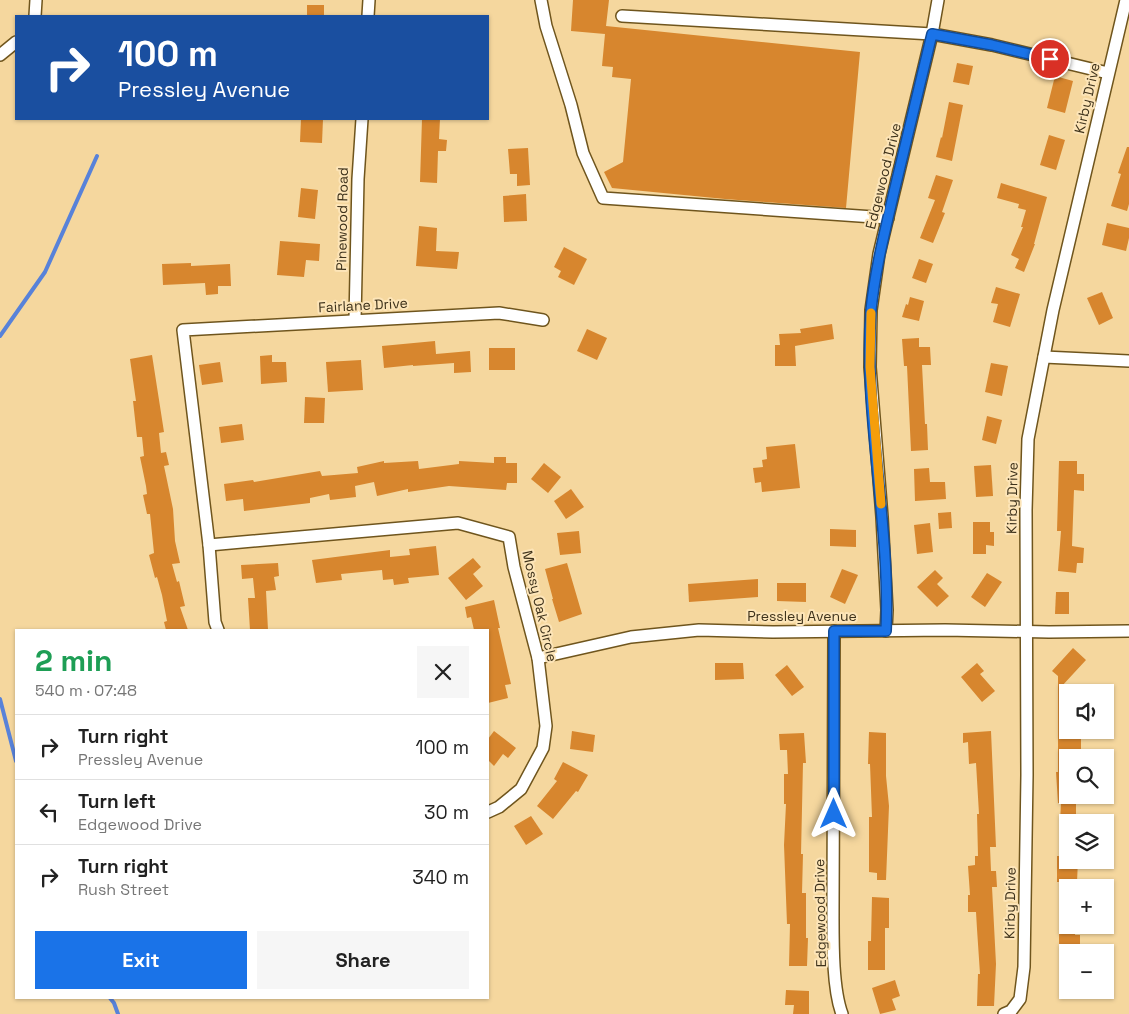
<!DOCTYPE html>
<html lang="en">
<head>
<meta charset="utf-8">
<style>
	:root { --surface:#fff; --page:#f6f6f6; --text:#222; --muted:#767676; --line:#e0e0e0; --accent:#1a73e8 }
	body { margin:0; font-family:"Space Grotesk",sans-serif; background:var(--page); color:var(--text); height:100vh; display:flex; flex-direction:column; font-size:19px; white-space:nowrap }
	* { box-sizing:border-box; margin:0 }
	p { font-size:16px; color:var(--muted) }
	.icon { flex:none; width:28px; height:28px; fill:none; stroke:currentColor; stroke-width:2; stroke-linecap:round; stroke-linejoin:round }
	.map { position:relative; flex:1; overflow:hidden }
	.panel { position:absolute; left:15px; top:629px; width:474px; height:370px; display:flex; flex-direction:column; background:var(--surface); border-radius:0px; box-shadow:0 1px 4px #0004 }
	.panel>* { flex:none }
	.top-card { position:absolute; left:15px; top:15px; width:474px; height:105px; border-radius:0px; box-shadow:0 1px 4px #0004; background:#1a4fa0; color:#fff; overflow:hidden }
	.controls { position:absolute; left:1059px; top:684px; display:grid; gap:10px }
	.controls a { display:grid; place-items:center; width:55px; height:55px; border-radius:0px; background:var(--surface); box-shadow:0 1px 4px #0004; font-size:25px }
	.pin { position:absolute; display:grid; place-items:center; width:42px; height:42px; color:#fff; margin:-21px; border:2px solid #fff; border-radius:50%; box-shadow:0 1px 5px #0007 }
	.me { position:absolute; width:55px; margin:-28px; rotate:0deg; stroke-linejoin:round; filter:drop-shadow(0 0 4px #0008) }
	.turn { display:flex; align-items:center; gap:18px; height:105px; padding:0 20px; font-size:22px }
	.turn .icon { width:65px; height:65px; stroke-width:2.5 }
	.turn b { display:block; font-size:35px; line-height:42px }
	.round { display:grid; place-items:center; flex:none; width:52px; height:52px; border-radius:0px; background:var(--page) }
	.overview { display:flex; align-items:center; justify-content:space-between; height:85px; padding:0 20px }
	h1 { font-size:30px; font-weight:700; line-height:38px; color:#1e9e55 }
	.primary-button { display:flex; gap:10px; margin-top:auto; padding:10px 20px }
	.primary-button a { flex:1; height:58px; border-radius:0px; background:var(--accent); color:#fff; font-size:20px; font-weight:700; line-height:58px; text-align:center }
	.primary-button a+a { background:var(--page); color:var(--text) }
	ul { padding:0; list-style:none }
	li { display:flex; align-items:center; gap:15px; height:65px; padding:0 20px; border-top:1px solid var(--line) }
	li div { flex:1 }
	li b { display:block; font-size:19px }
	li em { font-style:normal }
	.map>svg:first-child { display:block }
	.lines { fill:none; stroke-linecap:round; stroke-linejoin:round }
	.stream { stroke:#5882d9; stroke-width:4 }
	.building { fill:#d7862e }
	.minor-casing { stroke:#6f551d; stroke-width:14 }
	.minor { stroke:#fff; stroke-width:11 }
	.route-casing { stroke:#114b97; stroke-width:12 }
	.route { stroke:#1a73e8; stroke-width:9 }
	.slow { stroke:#f59e0b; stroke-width:9 }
	.labels { text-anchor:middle; stroke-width:4; stroke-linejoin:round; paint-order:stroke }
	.street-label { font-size:14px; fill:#3e321b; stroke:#fde5b8 }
</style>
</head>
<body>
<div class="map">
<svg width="1129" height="1014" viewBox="0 0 1129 1014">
	<rect width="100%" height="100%" fill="#f5d79e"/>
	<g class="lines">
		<g class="stream">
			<polyline points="0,336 45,272 97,156"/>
			<polyline points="0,699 16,761"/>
			<polyline points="110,998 114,1003 118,1014"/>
		</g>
	</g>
	<g class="building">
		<polygon points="573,0 609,0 606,26 860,52 846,208 725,199 612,188 604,172 623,162 631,79 612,77 613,67 602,66 605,34 571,31"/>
		<rect x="307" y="5" width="17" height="11"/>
		<polygon points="957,63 973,66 969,85 953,82"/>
		<polygon points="1055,76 1073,81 1065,113 1047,108"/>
		<polygon points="949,102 963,105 952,161 936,157 941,137 942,138"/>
		<polygon points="301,119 323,119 322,143 300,142"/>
		<polygon points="422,119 440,119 439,139 447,140 446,151 438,151 437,183 420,182"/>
		<polygon points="1049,135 1065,140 1056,170 1040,165"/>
		<polygon points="1127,147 1129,147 1129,204 1127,211 1111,206 1121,174 1118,173"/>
		<polygon points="528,148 530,185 517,186 517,174 510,174 508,149"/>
		<polygon points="936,175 953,180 942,212 945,213 933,243 920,238 935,200 928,198"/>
		<polygon points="1001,183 1047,197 1034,244 1035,244 1024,272 1015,268 1019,259 1011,255 1023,227 1021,227 1026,210 1018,208 1019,204 997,198"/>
		<polygon points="301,188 318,190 315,219 298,217"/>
		<polygon points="526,194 527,221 504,222 503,196"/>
		<polygon points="1107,223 1129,228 1129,238 1126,251 1102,245"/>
		<polygon points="419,226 437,228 436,251 459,252 457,269 416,266"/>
		<polygon points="280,241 320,244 319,261 306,260 304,277 277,275"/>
		<polygon points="564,247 587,259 574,285 558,277 561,271 554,267"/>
		<polygon points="919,259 933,264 926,283 912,278"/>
		<polygon points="191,263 191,266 230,264 231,286 218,286 218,294 206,295 205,283 163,285 162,264"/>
		<polygon points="996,287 1020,294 1010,327 993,322 998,304 991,303"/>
		<polygon points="1102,292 1113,318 1099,325 1087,298"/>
		<polygon points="910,297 924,301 919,321 902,317 906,304 908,305"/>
		<polygon points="832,324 834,339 795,346 796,366 775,366 775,345 780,345 779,334 801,333 800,329"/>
		<polygon points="587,329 607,338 597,360 577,351"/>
		<polygon points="919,338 919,347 930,347 931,365 922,365 925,424 927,424 928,450 911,451 907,366 904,366 902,339"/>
		<polygon points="435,341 436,354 470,351 471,372 454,373 454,363 413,366 413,365 384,368 382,346"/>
		<rect x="489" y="348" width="26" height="22"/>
		<polygon points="152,355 164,432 159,433 161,453 166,452 169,465 164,466 173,509 175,541 180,563 172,564 177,582 179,581 185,606 180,607 188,630 166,630 164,622 167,621 162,595 157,577 155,578 149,555 154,553 150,514 147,514 143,495 147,494 146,486 140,457 144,456 142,437 137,437 133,401 136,401 130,359"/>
		<polygon points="272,355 272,362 286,362 287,382 261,384 260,356"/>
		<polygon points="361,360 363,390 328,392 326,362"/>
		<polygon points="220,362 223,382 202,385 199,365"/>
		<polygon points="991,363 1008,366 1002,396 985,392"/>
		<polygon points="305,397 325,398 324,423 304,423"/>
		<polygon points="987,416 1002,420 996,444 982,440"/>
		<polygon points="242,424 244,440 221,443 219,427"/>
		<polygon points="795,444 800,488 762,492 761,482 755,483 753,468 763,467 762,460 767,459 766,447"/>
		<polygon points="494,457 506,457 506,463 517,463 517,483 507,483 506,490 449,486 408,492 408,489 377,496 374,482 355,486 356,497 330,500 329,494 310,498 310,503 244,511 243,499 226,501 224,484 253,480 254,482 320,471 322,476 358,473 357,467 384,461 384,463 418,461 419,469 459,464 459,461 494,463"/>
		<polygon points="1059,461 1077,461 1077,474 1084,474 1084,491 1074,490 1072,546 1084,548 1083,563 1077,563 1076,573 1058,571 1061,531 1057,531"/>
		<polygon points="544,463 561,477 548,493 531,479"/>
		<polygon points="991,465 993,496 976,497 974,466"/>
		<polygon points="929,468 930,482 945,482 946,499 915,501 914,469"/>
		<polygon points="571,489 584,507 566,519 554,501"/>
		<polygon points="951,512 952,528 939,529 938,513"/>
		<polygon points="973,522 990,522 990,532 994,532 994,546 986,545 986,554 973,554"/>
		<polygon points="930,523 933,552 917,554 914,525"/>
		<polygon points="830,529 856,530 856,547 830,546"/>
		<polygon points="579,531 581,553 560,555 557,533"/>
		<polygon points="436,546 439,575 408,578 409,583 394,585 393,579 383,580 382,570 341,574 342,580 316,583 312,560 390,550 390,557 410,555 409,549"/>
		<polygon points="473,558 481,567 473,574 483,586 466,600 448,578"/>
		<polygon points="278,563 279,576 274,577 276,590 266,591 268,630 250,630 248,598 255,598 253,578 242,579 241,565"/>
		<polygon points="567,563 582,614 559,622 552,599 553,599 545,569"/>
		<polygon points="842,569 858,575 845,604 830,597"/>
		<polygon points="935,570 943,578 937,584 949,596 937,607 917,587"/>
		<polygon points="987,573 1002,582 985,607 971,597"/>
		<polygon points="758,579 758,597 689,602 688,584"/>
		<polygon points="777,583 806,583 806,602 777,601"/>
		<polygon points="1056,592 1069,592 1069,614 1055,614"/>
		<polygon points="494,600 500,628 498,628 511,684 505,685 508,698 488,703 488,630 474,630 471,617 467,618 465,607"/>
		<polygon points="1073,648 1086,660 1061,687 1068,687 1068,733 1081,734 1081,753 1076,753 1076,758 1068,758 1068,795 1076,795 1076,822 1060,822 1061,803 1058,803 1056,772 1058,772 1058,676 1052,671"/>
		<polygon points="715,663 743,663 744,679 715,680"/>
		<polygon points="977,663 984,671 980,674 995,691 982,702 961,677"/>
		<polygon points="787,665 804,687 792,696 775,675"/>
		<polygon points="494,731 516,748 508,758 503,754 494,766 488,760 488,739"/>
		<polygon points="572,731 595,735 593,752 570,749"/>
		<polygon points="991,731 996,847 990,847 991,871 996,871 997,887 992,887 996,964 994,1006 977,1006 978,974 980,974 977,929 976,912 968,912 968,895 970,895 968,866 975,865 975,856 978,856 977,814 979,814 976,763 969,764 968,742 963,743 963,733"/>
		<polygon points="869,732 886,733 886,776 889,806 886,880 877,880 877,873 869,872 869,817 872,817 870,764 868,764"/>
		<polygon points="804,733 806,763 803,763 801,854 803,854 802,893 806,893 806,938 808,938 807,966 789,966 790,924 787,924 784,845 786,804 784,804 784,774 788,774 787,750 780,750 779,734"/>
		<polygon points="563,762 588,775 578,792 576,791 553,819 537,806 557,781 554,779"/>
		<polygon points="531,816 543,834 526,845 514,826"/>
		<polygon points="1057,856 1068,856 1068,860 1078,860 1077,882 1057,882"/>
		<polygon points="872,897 889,898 889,928 885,928 885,970 868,970 868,941 871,941"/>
		<polygon points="1059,925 1076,925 1075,935 1080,935 1080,952 1068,952 1068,962 1059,961"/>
		<polygon points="895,980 900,996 892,999 896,1010 880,1014 872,988"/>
		<polygon points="786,990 809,991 809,1014 793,1014 794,1005 785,1005"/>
	</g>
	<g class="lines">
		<g class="minor-casing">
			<g id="minor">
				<polyline points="541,0 546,26 571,105 583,153 603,198 888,218"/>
				<polyline points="35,16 36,0"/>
				<polyline points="368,16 369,0"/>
				<polyline points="622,16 932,34 992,45 1108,73"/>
				<polyline points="0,55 16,42"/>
				<polyline points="355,320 358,179 362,119"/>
				<polyline points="1044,357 1129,361"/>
				<polyline points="209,545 458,523 509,537 514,567 538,658 546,726 543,748 521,789 499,807 488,812"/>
				<polyline points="218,630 215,622 209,545 183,330 499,313 543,320"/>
				<path d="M834,631L833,907C833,937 832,987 842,1014"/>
				<polyline points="886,631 887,610 882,517 870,367 871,310 879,254 932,34 938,0"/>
				<polyline points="538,658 631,637 699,630 773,632 945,630 1049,632 1129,631"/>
				<polyline points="1004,1014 1011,1011 1020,999 1024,967 1027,775 1026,510 1028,439 1053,310 1126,0"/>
			</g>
		</g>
		<use href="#minor" class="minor"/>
	</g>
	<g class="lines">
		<g class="route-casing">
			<path id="route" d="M834,814V631H886C891,525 863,416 871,310C875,270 885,231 894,192C907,139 920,86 932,34L992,45L1050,59"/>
		</g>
		<use href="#route" class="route"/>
		<polyline class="slow" points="871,313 870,367 881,504"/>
	</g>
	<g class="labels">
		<g class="street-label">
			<text transform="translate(1087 98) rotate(-77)" y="5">Kirby Drive</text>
			<text transform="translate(883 176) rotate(-76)" y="5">Edgewood Drive</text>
			<text transform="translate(342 219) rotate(-89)" y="5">Pinewood Road</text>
			<text transform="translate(363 305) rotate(-3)" y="5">Fairlane Drive</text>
			<text transform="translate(1012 498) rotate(-89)" y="5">Kirby Drive</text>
			<text transform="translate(540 606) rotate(77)" y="5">Mossy Oak Circle</text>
			<text x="802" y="621">Pressley Avenue</text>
			<text transform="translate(1010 903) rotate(-89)" y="5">Kirby Drive</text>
			<text transform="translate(820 913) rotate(-91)" y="5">Edgewood Drive</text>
		</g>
	</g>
</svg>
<div class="controls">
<a><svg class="icon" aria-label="sound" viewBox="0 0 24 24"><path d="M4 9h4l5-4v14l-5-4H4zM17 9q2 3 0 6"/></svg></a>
<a><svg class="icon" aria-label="search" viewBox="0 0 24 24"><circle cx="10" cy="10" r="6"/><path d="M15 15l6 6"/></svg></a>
<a><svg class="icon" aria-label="layers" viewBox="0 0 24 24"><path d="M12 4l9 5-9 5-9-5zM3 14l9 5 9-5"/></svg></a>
<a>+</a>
<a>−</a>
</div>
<div class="pin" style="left:1050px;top:59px;background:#d93025"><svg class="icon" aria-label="arrive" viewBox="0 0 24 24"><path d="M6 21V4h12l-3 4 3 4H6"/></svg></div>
<svg class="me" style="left:834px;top:814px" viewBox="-20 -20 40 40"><path d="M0-17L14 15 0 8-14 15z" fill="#1a73e8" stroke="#fff" stroke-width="4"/></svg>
<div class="top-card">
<div class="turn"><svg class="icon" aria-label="right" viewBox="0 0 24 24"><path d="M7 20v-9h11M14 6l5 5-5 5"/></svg><div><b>100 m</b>Pressley Avenue</div></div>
</div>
<section class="panel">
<div class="overview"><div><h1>2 min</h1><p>540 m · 07:48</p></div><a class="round"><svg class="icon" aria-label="close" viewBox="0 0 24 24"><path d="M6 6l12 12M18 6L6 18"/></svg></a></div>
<ul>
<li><svg class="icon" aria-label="right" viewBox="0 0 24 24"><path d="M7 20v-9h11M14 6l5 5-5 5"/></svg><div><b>Turn right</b><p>Pressley Avenue</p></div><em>100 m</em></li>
<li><svg class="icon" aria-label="left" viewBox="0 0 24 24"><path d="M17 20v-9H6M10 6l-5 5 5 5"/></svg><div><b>Turn left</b><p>Edgewood Drive</p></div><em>30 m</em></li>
<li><svg class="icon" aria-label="right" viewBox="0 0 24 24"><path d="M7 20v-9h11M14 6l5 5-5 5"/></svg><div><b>Turn right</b><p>Rush Street</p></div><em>340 m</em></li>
</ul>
<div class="primary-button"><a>Exit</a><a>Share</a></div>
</section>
</div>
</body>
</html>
